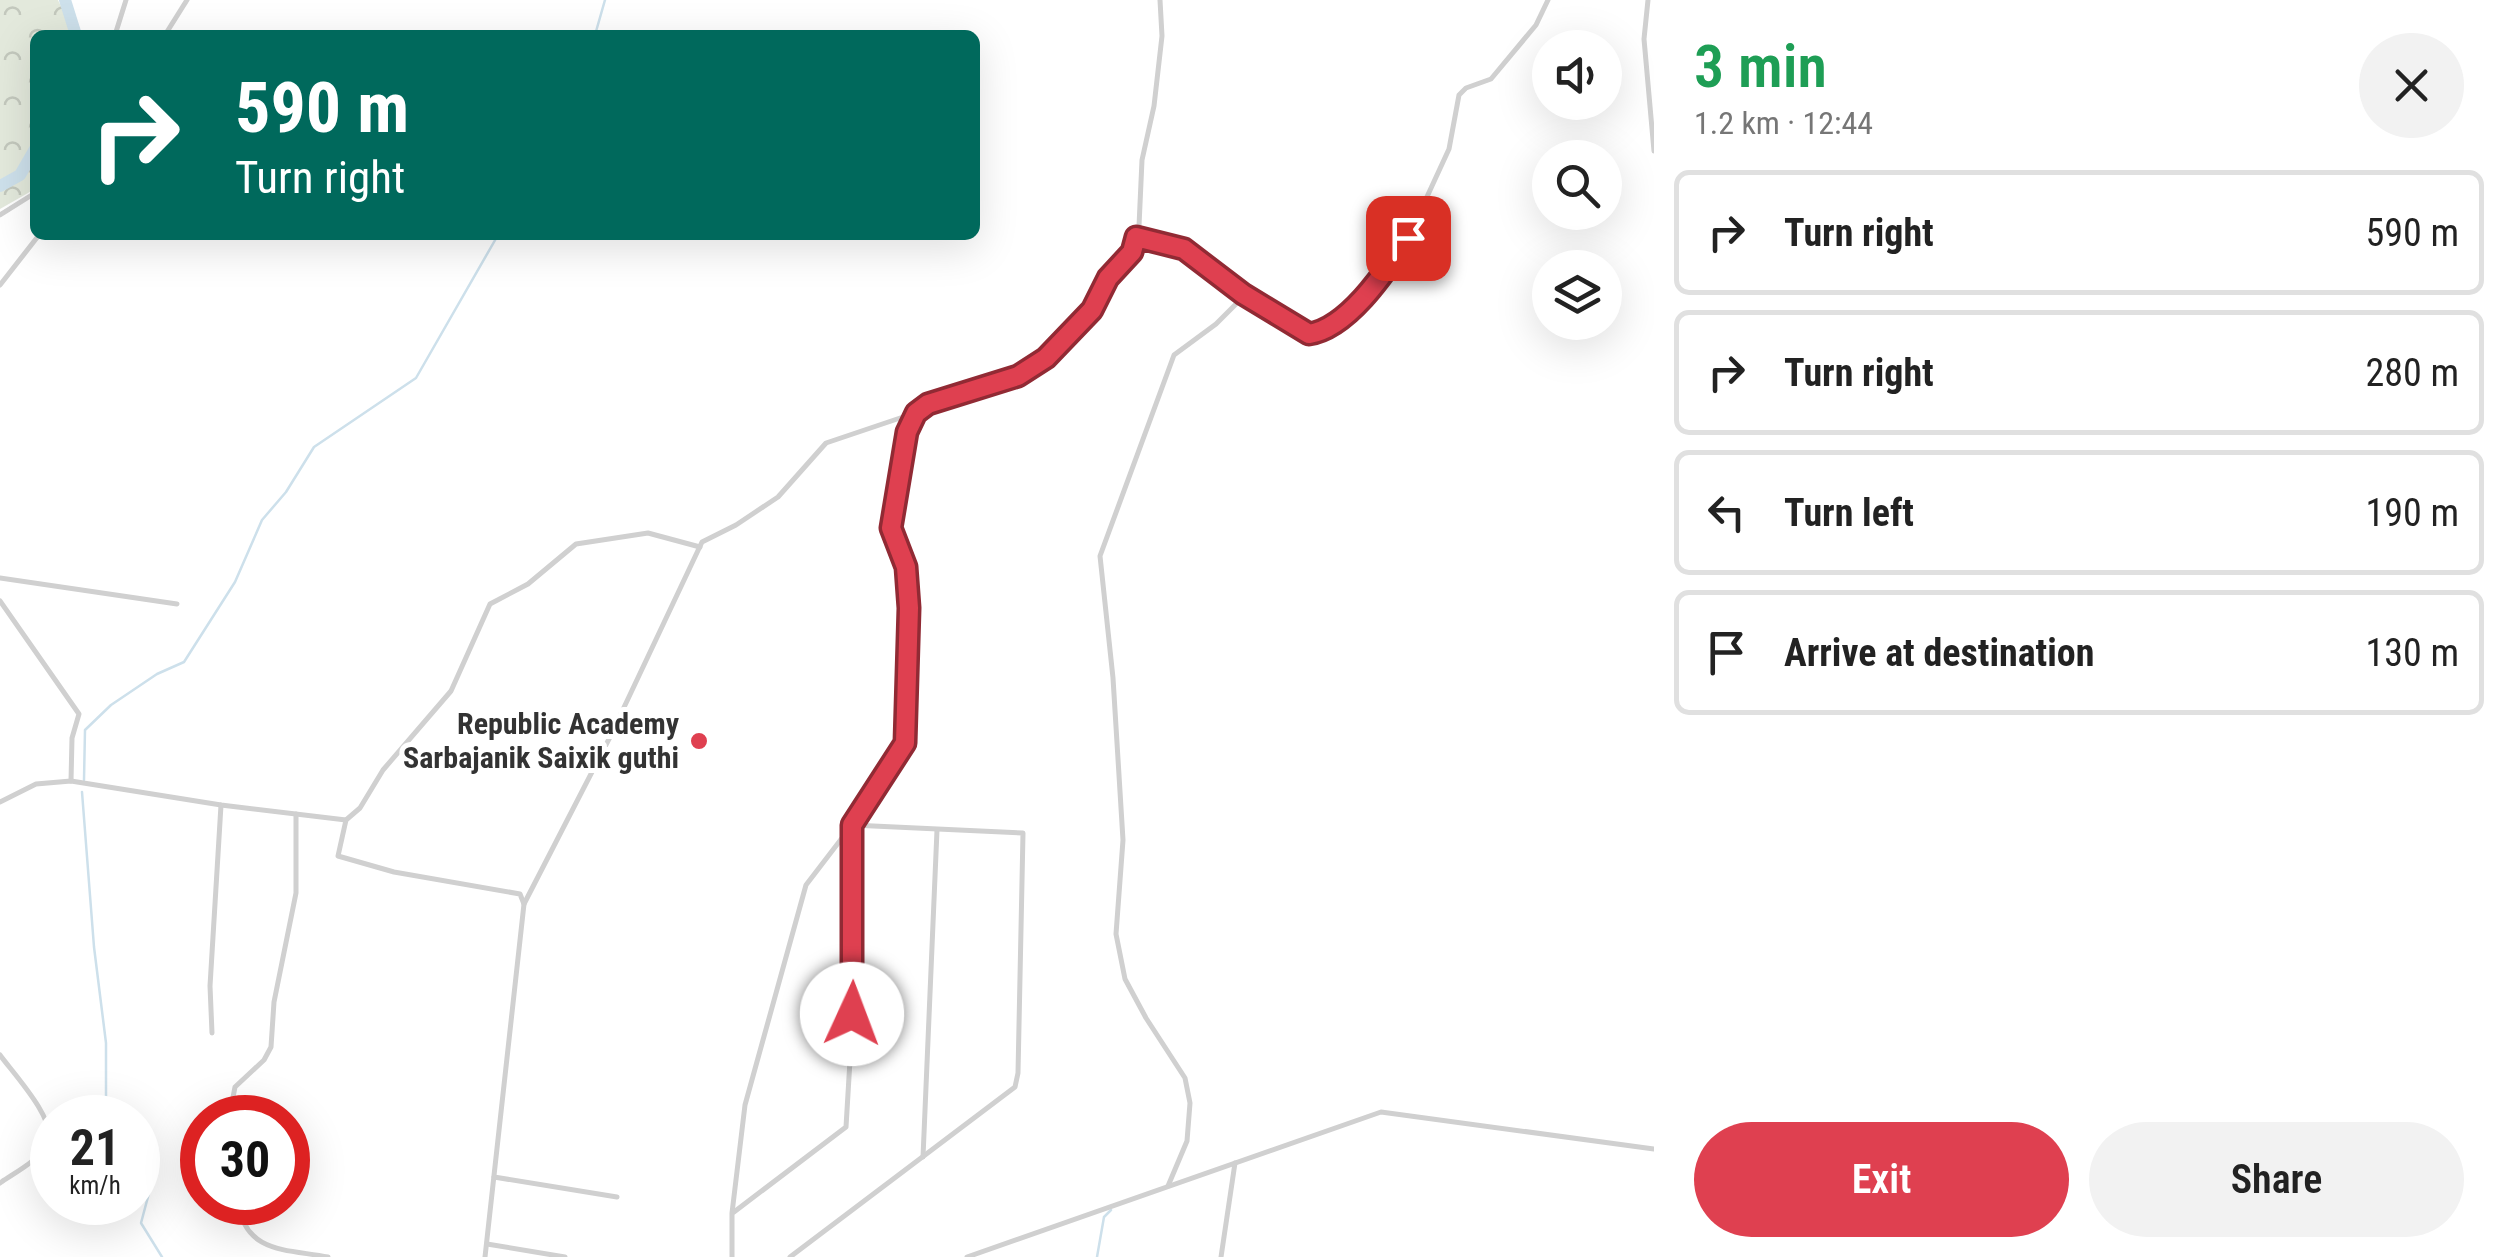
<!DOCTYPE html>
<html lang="en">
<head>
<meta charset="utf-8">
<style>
	:root { --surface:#fff; --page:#f2f2f2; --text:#222; --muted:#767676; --line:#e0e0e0; --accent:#df4050 }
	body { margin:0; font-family:"Roboto Condensed",sans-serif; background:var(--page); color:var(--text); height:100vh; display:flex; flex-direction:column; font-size:38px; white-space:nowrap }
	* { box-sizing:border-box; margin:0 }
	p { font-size:32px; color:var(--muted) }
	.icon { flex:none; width:55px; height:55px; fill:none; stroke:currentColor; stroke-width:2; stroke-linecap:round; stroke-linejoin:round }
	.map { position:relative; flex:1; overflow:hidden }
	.details { display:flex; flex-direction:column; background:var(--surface); width:850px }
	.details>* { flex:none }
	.top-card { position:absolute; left:30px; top:30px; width:950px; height:210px; border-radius:15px; box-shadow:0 10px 40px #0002; background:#00695c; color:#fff; overflow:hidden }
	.fabs { position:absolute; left:1532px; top:30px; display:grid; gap:20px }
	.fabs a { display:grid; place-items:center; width:90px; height:90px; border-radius:50%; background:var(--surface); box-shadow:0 10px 40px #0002; font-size:50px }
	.speed { position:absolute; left:30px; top:1095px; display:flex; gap:20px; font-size:50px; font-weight:700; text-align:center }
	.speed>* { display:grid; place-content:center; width:130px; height:130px; border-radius:50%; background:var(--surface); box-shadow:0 10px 40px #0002; line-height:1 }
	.speed small { font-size:25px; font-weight:400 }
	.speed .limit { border:15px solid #d22; background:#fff; color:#111 }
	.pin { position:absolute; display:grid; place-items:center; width:85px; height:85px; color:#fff; margin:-42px; border-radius:20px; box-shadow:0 5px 15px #0006 }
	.me { position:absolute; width:110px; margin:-55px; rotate:2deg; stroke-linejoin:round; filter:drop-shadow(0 0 8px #0008) }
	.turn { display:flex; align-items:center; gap:35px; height:210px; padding:0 40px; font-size:45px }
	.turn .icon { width:130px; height:130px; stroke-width:2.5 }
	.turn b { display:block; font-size:70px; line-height:85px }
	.round { display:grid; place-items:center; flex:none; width:105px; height:105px; border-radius:52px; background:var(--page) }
	.overview { display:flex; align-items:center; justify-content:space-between; height:170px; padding:0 40px }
	h1 { font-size:60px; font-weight:600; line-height:75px; color:#1e9e55 }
	.primary-button { display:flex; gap:20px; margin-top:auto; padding:20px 40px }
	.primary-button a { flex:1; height:115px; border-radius:60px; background:var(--accent); color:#fff; font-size:40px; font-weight:600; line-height:115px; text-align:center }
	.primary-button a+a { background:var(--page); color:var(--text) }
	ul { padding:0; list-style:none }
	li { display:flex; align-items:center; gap:30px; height:125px; margin:0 20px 15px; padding:0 20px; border:5px solid var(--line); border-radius:15px }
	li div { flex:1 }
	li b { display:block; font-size:38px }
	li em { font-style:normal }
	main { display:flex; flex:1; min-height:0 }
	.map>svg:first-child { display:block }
	.forest { fill:url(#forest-crowns) }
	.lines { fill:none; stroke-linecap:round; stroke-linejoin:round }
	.stream { stroke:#cde0eb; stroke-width:2.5 }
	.river { stroke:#cde0eb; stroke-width:12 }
	.minor { stroke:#d0d0d0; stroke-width:5 }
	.route-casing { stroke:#912a34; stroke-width:25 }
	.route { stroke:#df4050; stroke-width:18 }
	.poi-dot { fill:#df4050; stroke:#fff; stroke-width:4 }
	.labels { text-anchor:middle; stroke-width:10; stroke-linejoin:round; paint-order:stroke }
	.poi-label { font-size:30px; font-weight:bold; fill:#333; stroke:#fff; text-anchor:end }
</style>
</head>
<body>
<main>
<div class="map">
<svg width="1654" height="1257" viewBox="0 0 1654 1257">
	<defs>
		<pattern id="forest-crowns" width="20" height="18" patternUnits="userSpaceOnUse" patternTransform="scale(2.5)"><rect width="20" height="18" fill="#e3e9dc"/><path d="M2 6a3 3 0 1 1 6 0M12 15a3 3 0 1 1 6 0" fill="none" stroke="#c3c8bd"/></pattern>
	</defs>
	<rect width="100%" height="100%" fill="#fff"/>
	<polygon class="forest" points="0,0 58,0 75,35 35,35 35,189 0,209"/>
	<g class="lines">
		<g class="stream">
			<polyline points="595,35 605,0"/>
			<polyline points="84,780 85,730 111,705 157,674 184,662 235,582 262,520 286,492 314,447 416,378 498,235"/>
			<polyline points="82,792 94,947 106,1043 106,1101 109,1118"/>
			<polyline points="138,1174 149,1193 141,1223 162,1257"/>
			<polyline points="1097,1257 1104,1217 1111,1210"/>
		</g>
		<g class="river">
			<polyline points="65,0 76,35"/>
			<polyline points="0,186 20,175 35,149"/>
		</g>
		<g class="minor">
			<polyline points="1648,0 1644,39 1654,151"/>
			<polyline points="115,35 126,0"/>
			<polyline points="165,35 187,0"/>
			<polyline points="0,215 35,193"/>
			<polyline points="1136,237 1184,249 1243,294 1309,334 1320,333 1378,282 1408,238 1449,149 1459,95 1466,88 1491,79 1536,25 1548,0"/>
			<polyline points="0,285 39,235"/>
			<polyline points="0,578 177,604"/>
			<polyline points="0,601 79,714 72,738 71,781"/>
			<polyline points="0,802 36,784 71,781 221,805 346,820"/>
			<polyline points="524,904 520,894 394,872 338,856 346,820 360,808 383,770 451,691 490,604 528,584 576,544 648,533 700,547"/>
			<polyline points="212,1033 210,986 221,805"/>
			<path d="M0,1055C13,1073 57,1120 48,1142C42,1159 14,1173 0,1183"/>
			<polyline points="229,1118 235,1087 264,1060 271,1047 274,1002 296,893 296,814"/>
			<polyline points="923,1157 937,830"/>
			<polyline points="494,1177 617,1197"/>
			<polyline points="1168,1186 1187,1141 1190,1103 1185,1078 1146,1018 1125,979 1116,934 1123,840 1113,678 1100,556 1174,355 1216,324 1245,295"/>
			<path d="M238,1202C245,1254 287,1249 328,1257"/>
			<polyline points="734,1212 846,1127 855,977 852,825 1023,833 1018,1073 1015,1087 790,1257"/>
			<polyline points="487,1244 565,1257"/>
			<polyline points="485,1257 524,904 610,737 702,542 736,525 778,497 826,443 915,413"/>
			<polyline points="732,1257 732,1213 745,1105 806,885 852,825 905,743 909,608 906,567 891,527 907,432 915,413 927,404 1017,376 1046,358 1093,310 1108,278 1132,252 1139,226 1142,160 1154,106 1162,36 1160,0"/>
			<polyline points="967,1257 1381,1112 1654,1149"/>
			<polyline points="1221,1257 1235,1163"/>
		</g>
	</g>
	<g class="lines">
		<g class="route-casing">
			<path id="route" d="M852,1014V825L905,743L909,608L906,567L891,528L907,432L916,413L928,404L1018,376L1046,358L1092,310L1108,278L1132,252L1136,237L1184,249L1243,294L1309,334C1349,328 1387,269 1408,238"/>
		</g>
		<use href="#route" class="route"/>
	</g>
	<circle class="poi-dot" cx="699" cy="741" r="10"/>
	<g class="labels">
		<g class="poi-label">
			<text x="679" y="734">Republic Academy<tspan x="679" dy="34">Sarbajanik Saixik guthi</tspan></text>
		</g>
	</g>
</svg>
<div class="fabs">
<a><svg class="icon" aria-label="sound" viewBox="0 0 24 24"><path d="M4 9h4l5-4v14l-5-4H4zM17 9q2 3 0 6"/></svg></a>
<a><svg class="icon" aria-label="search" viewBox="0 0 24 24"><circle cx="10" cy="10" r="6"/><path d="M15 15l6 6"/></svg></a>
<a><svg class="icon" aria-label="layers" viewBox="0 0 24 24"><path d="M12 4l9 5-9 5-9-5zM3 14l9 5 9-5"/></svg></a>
</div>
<div class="speed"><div>21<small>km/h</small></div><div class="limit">30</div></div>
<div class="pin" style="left:1408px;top:238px;background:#d93025"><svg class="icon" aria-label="arrive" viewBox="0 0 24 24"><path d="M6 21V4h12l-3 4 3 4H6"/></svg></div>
<svg class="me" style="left:852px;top:1014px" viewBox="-20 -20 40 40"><circle r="19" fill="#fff"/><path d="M0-13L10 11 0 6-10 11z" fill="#df4050"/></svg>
<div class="top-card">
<div class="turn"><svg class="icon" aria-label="right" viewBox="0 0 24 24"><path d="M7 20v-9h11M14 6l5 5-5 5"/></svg><div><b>590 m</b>Turn right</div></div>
</div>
</div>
<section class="details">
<div class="overview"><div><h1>3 min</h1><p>1.2 km · 12:44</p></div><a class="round"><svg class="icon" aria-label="close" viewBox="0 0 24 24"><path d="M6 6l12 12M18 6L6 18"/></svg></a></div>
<ul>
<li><svg class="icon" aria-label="right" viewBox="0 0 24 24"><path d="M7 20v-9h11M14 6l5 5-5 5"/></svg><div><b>Turn right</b></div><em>590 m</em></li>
<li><svg class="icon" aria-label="right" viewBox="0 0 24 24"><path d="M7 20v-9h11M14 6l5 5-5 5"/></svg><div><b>Turn right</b></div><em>280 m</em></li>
<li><svg class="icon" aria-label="left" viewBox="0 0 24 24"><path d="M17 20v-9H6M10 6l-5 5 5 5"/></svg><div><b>Turn left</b></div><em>190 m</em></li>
<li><svg class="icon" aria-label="arrive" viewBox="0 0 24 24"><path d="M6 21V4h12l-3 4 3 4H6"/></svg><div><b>Arrive at destination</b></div><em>130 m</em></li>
</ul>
<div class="primary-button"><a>Exit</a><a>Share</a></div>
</section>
</main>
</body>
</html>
